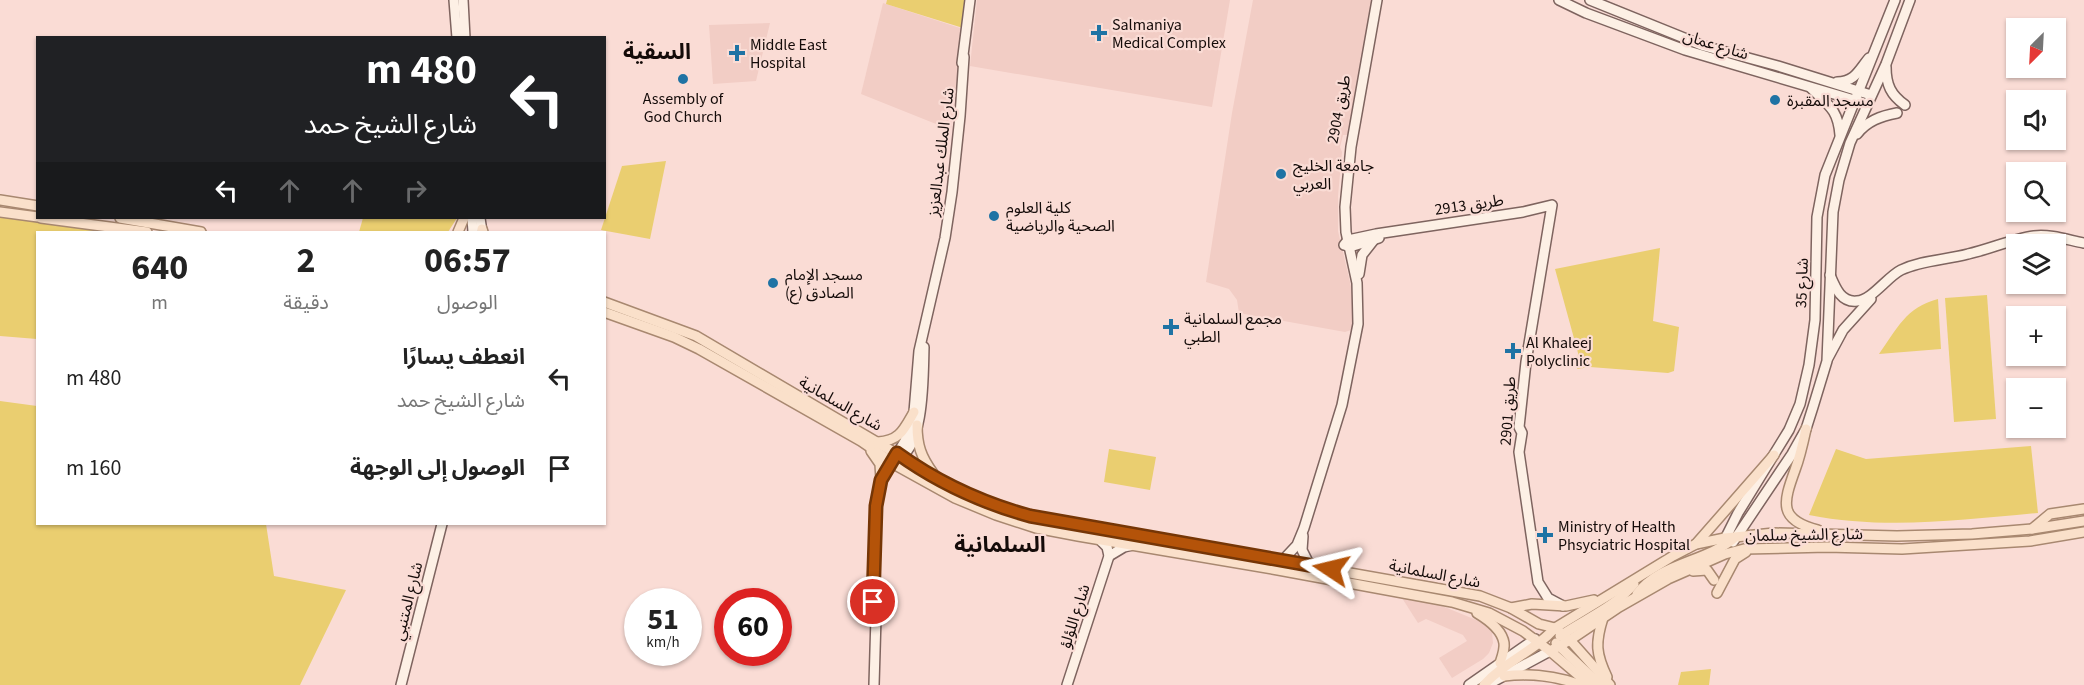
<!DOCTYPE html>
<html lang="ar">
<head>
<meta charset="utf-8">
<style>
	:root { --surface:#fff; --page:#f6f6f6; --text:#222; --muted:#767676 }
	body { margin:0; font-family:"Source Sans 3","Noto Sans Arabic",sans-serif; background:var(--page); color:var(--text); direction:rtl; height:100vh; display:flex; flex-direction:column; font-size:22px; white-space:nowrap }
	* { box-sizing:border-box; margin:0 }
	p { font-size:20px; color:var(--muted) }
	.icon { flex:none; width:33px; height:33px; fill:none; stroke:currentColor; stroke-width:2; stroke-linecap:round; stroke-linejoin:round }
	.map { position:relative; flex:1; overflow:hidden; direction:ltr }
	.panel { position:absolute; left:36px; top:231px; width:570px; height:294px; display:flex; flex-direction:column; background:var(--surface); border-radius:0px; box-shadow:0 2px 4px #0004; direction:rtl }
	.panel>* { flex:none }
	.guide { position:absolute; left:36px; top:36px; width:570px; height:183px; border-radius:0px; box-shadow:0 2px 4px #0004; direction:rtl; background:#202124; color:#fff; overflow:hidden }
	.needle { width:39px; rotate:204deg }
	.controls { position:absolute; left:2006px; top:18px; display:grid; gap:12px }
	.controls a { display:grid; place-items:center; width:60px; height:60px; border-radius:0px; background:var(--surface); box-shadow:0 2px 4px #0004; font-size:30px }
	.speed { position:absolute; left:624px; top:588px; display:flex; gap:12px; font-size:30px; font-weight:700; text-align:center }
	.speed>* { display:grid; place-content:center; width:78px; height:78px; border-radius:50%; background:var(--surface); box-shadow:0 2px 4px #0004; line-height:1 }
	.speed small { font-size:15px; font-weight:400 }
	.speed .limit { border:9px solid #d22; background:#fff; color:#111 }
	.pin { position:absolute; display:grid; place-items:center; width:51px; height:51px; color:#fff; margin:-26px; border:3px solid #fff; border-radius:50%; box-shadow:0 2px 6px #0007 }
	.me { position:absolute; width:66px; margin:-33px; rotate:280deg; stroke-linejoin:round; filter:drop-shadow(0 0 4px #0008) }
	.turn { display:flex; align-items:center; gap:21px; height:126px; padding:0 30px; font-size:27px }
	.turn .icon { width:78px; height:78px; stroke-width:2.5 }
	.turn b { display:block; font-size:42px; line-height:51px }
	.lanes { display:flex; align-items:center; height:57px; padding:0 30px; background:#0003; justify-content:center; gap:30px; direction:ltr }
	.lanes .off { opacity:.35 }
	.eta { display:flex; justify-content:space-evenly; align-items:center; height:102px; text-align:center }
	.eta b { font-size:36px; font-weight:700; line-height:42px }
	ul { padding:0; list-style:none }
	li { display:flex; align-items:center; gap:18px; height:90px; padding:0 30px }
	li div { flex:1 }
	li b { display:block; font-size:22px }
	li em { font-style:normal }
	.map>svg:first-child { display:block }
	.built { fill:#f2cdc5 }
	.green { fill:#eace70 }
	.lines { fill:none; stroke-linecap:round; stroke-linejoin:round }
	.secondary-casing { stroke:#7e645f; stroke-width:12 }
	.primary-casing { stroke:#a88870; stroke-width:12 }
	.secondary { stroke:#fdf0e5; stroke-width:9 }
	.primary { stroke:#fae0ca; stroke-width:9 }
	.route-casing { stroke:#753606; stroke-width:15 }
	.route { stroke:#b45309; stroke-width:10 }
	.poi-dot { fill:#1f73a4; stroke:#fadcd5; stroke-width:2 }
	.labels { text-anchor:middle; stroke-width:4.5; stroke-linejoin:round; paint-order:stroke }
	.poi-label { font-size:16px; fill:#140b09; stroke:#fadcd5; text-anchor:start }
	.street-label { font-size:16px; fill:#140b09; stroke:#fadcd5 }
	.district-label { font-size:22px; font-weight:bold; fill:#140b09; stroke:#fadcd5 }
</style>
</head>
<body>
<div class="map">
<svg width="2084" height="685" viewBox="0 0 2084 685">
	<rect width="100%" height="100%" fill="#fadcd5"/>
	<g class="built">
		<polygon points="977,0 1230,0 1212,107 970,66"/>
		<polygon points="1253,0 1373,0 1349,131 1347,135 1343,135 1340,147 1342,152 1338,196 1338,231 1353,295 1354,329 1345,332 1239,313 1237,300 1229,289 1206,282 1232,113"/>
		<polygon points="883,3 963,29 951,130 861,94"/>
		<polygon points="770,23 756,81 713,84 709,25"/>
		<polygon points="1413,594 1486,624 1492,632 1493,643 1489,653 1483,659 1452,678 1439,658 1467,641 1463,635 1426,619 1418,623 1402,598"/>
	</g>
	<g class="green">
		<polygon points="887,0 966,0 963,28 886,4"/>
		<polygon points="666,161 650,239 601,230 622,166"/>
		<polygon points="0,216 110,230 109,232 38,232 37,339 0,336"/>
		<polygon points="363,218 457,218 448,232 359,232"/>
		<polygon points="1660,248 1653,321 1679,327 1674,371 1668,373 1590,367 1577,369 1578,353 1555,269"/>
		<polygon points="1987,295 1996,419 1954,422 1945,298"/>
		<path d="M1938,299L1941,349L1879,354C1897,329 1906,307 1938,299Z"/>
		<polygon points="0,401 37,406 38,524 266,524 274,576 346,590 300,685 0,685"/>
		<path d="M2031,446L2038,513C1961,520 1885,530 1809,515L1836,449L1866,459Z"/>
		<polygon points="1109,449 1156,457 1150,490 1104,482"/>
		<polygon points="1711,669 1709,685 1678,685 1681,672"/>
	</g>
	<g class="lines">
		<g class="secondary-casing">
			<g id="secondary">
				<polyline points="454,0 457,38"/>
				<polyline points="463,0 465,38"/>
				<polyline points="1559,0 1586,13 1685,50 1861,102"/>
				<polyline points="1590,0 1704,46 1778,66 1871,95"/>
				<polyline points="962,63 970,0"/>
				<path d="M1886,67C1886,85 1891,95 1905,105"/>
				<path d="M1837,82C1855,82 1859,70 1869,58"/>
				<path d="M1811,88C1828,105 1838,109 1840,135"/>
				<path d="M1857,134C1867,121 1881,116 1897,113"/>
				<polyline points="472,218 473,232"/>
				<polyline points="480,218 482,232"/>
				<polyline points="1344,245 1348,240 1376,234 1523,212 1552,205 1526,362 1519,427 1522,433 1519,452 1538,582 1548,598 1563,606"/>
				<polyline points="1347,246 1350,247 1379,238"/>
				<polyline points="1359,274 1362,255 1373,241"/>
				<path d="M1830,275C1835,287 1841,303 1857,301C1872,300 1887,277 1901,270C1922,260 1946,260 1968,254C1990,249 2012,239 2034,236C2051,234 2068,240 2084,243"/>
				<polyline points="1828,358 1843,330 1871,299"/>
				<path d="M896,460C925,449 923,374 924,347"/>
				<polyline points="1303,536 1302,550 1310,566"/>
				<polyline points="1733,542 1792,454 1806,429 1813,407 1827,361 1833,212 1839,180 1850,143 1886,64 1910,0"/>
				<polyline points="1723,543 1738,513 1789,430 1800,404 1809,365 1815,320 1817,217 1825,175 1895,0"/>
				<polyline points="1109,556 1124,547 1133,545"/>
				<polyline points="1282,561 1297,545 1304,528 1342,405 1358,324 1357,283 1346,232 1345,207 1351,147 1377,0"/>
				<polyline points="401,685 442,524"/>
				<polyline points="874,685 876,617 873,602 873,583 876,506 881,480 905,441 914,412 919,351 945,238 952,192 960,116 964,57"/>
				<polyline points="1067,685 1109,556 1107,547 1099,539"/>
				<polyline points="1469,685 1535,639"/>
				<polyline points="1487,685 1550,651"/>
			</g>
		</g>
		<g class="primary-casing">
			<g id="primary">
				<polyline points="0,200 38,206"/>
				<polyline points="0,212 38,217"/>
				<polyline points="41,218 147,232"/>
				<polyline points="120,218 201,232"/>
				<polyline points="482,229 483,232"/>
				<polyline points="458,232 464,218"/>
				<path d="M604,302L696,336L960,491C987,503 1015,513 1044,519L1480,596L1511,608L1539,624L1555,628L1570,640L1610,685"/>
				<polyline points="604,312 674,337 699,349 861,441 899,467 955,498 996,515 1036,528 1078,536 1278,570 1452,602 1489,613 1523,631 1550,651 1590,685"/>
				<path d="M917,425C917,445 921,457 933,473"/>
				<path d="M1806,429C1803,443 1800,457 1795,470C1783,503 1778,520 1818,530"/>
				<path d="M878,442C900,441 904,429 914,412"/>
				<polyline points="871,451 880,464 881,480"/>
				<polyline points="2032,529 2050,514 2084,509"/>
				<polyline points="1696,544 1774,455"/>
				<polyline points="1693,571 1707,570 1714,580"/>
				<polyline points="1717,593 1735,559 1746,552"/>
				<path d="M1637,594C1660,563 1705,562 1733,539"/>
				<polyline points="1511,608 1532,604 1566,606 1594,600"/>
				<path d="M1477,613C1487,619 1502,630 1504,643C1505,649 1502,657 1500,663"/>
				<path d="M1603,618C1595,643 1596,654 1607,677"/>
				<path d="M1560,636C1585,619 1615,607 1634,584"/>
				<polyline points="1556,643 1600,685"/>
				<polyline points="1550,651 1570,640 1619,607 1668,579 1725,554 1744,549 1827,547 1902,549 2030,541 2084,532"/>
				<path d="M1504,676C1530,673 1556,676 1581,685"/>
				<path d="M1484,685C1504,662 1535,651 1555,628L1673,556L1696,544L1725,538L1774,533L1897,536L1972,534L2032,529L2084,521"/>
			</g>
		</g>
		<use href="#secondary" class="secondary"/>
		<use href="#primary" class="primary"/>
	</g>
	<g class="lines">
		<g class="route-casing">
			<path id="route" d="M873,602L876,506L881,480L897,453C937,482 983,503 1030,516L1331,569"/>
		</g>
		<use href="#route" class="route"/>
	</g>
	<g class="poi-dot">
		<path d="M1096 24h6v6h6v6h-6v6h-6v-6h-6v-6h6z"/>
		<path d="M734 44h6v6h6v6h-6v6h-6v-6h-6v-6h6z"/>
		<circle cx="683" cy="79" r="6"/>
		<circle cx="1775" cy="100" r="6"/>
		<circle cx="1281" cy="174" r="6"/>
		<circle cx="994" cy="216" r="6"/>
		<circle cx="773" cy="283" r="6"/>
		<path d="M1168 318h6v6h6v6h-6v6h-6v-6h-6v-6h6z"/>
		<path d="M1510 342h6v6h6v6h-6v6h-6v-6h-6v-6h6z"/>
		<path d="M1542 526h6v6h6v6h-6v6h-6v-6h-6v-6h6z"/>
	</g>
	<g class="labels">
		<g class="poi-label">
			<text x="1112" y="30">Salmaniya<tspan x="1112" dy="18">Medical Complex</tspan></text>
			<text x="750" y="50">Middle East<tspan x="750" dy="18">Hospital</tspan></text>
			<text x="683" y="104" text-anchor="middle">Assembly of<tspan x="683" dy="18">God Church</tspan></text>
			<text x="1787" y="106">مسجد المقبرة</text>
			<text x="1293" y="171">جامعة الخليج<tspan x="1293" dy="18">العربي</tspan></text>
			<text x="1006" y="213">كلية العلوم<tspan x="1006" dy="18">الصحية والرياضية</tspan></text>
			<text x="785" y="280">مسجد الإمام<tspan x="785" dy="18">الصادق (ع)</tspan></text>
			<text x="1184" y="324">مجمع السلمانية<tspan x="1184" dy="18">الطبي</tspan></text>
			<text x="1526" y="348">Al Khaleej<tspan x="1526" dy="18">Polyclinic</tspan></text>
			<text x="1558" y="532">Ministry of Health<tspan x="1558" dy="18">Phsyciatric Hospital</tspan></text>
		</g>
		<g class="street-label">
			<text transform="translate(1716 44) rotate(17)" y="6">شارع عمان</text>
			<text transform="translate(1338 109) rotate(-79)" y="6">طريق 2904</text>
			<text transform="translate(940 152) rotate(-83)" y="6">شارع الملك عبدالعزيز</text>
			<text transform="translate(1469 204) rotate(-8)" y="6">طريق 2913</text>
			<text transform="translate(1801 283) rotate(-88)" y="6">شارع 35</text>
			<text transform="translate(841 403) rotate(30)" y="6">شارع السلمانية</text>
			<text transform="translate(1507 411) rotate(-86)" y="6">طريق 2901</text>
			<text transform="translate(1804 534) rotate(-1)" y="6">شارع الشيخ سلمان</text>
			<text transform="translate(1435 573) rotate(11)" y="6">شارع السلمانية</text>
			<text transform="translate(407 601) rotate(-76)" y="6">شارع المتنبي</text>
			<text transform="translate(1074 616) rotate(-72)" y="6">شارع اللؤلؤ</text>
		</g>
		<g class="district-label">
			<text x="657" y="59">السقية</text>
			<text x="1000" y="552">السلمانية</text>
		</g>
	</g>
</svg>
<div class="controls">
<a><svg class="needle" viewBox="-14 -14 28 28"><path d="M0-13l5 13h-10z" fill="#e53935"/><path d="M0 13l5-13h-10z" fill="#767676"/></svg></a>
<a><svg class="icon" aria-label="sound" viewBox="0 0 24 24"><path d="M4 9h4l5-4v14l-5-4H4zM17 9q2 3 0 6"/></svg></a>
<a><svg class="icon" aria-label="search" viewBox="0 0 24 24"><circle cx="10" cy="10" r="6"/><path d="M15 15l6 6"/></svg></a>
<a><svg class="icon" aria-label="layers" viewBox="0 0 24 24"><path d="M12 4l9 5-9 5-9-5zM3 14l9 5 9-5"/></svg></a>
<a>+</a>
<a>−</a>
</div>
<div class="speed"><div>51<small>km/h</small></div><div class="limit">60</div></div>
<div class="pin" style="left:873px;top:602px;background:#d93025"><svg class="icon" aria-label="arrive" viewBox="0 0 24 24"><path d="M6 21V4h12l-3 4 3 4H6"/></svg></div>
<svg class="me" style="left:1331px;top:569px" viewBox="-20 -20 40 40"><path d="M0-17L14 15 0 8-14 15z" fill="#b45309" stroke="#fff" stroke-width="4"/></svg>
<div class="guide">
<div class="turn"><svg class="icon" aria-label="left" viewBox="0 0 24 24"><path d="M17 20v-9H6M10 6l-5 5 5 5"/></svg><div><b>480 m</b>شارع الشيخ حمد</div></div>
<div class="lanes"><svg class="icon" aria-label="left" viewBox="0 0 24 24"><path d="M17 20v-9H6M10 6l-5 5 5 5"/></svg><svg class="icon off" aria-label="ahead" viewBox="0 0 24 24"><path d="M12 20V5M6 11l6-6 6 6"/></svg><svg class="icon off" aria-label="ahead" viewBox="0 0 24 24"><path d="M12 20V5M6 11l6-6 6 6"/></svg><svg class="icon off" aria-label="right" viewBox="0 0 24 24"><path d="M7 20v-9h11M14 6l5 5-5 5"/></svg></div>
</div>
<section class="panel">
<div class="eta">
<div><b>06:57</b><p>الوصول</p></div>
<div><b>2</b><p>دقيقة</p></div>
<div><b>640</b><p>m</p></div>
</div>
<ul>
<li><svg class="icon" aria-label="left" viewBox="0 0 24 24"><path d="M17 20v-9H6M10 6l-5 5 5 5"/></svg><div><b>انعطف يسارًا</b><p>شارع الشيخ حمد</p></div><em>480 m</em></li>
<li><svg class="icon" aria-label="arrive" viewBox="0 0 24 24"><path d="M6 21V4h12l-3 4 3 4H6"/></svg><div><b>الوصول إلى الوجهة</b></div><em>160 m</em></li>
</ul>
</section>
</div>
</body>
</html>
